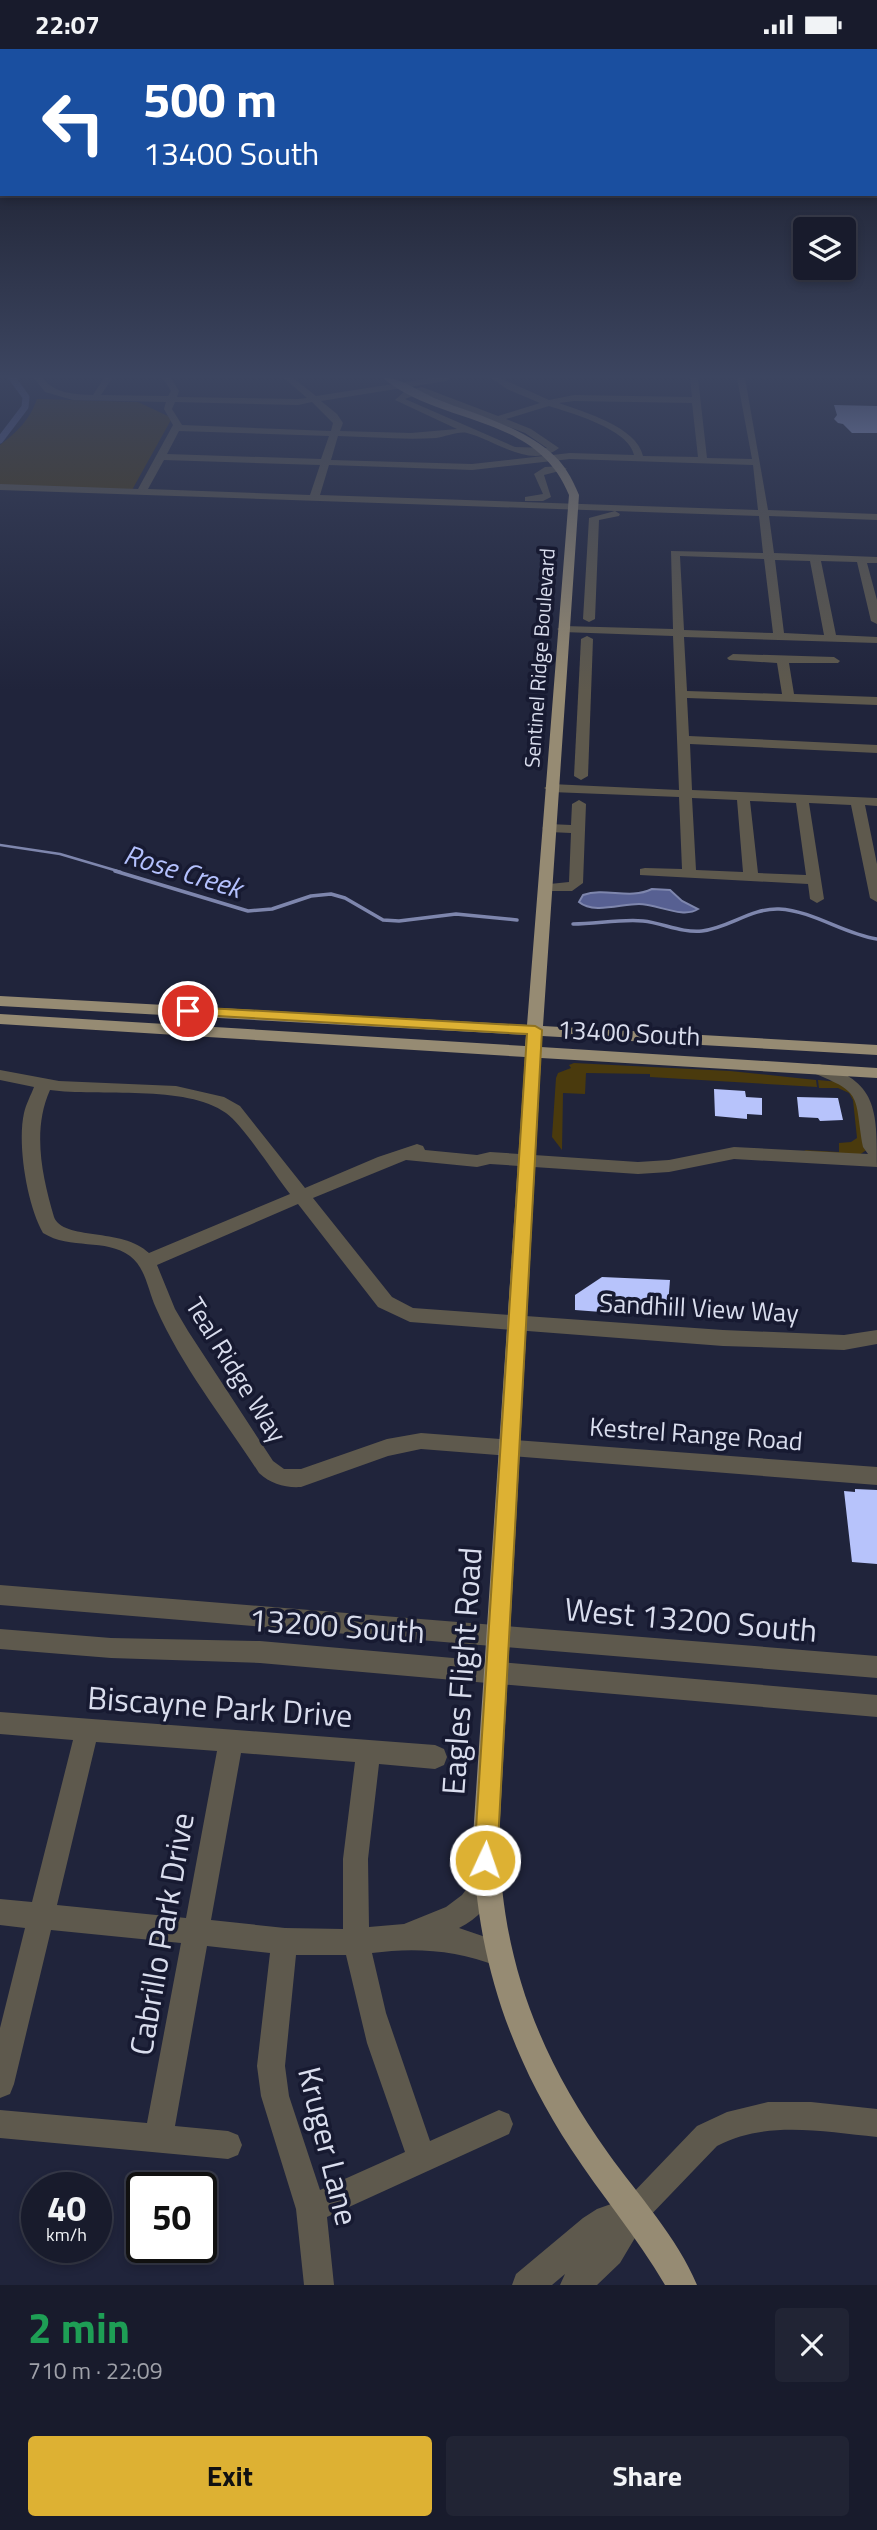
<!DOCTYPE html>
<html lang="en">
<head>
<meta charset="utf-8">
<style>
	:root { --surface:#181b2c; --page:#212434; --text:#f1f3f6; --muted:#9fa1a9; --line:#363948; --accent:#ddb133 }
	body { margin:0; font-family:"Titillium Web",sans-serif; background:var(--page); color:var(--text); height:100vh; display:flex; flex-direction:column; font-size:26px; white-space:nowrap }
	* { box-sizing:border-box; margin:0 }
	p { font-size:23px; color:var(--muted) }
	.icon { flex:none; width:38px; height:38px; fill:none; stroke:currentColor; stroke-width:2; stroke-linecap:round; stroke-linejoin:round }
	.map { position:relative; height:2236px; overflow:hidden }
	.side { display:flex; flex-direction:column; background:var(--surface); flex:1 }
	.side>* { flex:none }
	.guide { position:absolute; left:0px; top:0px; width:878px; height:147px; box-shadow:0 4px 10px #0003,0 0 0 2px var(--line); background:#1a4fa0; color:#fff; overflow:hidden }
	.tools { position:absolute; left:793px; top:168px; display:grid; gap:14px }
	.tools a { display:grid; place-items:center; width:63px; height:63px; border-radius:7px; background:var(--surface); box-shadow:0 4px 10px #0003,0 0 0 2px var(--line); font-size:35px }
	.speed { position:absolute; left:21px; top:2123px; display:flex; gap:14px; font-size:35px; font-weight:700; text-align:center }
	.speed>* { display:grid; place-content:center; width:91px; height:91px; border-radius:50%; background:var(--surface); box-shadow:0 4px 10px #0003,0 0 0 2px var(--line); line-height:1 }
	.speed small { font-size:18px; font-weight:400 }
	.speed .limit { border:4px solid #111; border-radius:10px; background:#fff; color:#111 }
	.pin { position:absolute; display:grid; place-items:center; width:60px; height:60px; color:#fff; margin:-30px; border:4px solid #fff; border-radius:50%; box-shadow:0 2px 7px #0007 }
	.me { position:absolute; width:77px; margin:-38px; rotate:3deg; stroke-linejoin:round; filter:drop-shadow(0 0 5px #0008) }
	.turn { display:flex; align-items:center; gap:24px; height:147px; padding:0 28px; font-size:32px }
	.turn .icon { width:91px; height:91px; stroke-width:2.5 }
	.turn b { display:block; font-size:49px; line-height:60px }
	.round { display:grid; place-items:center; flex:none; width:74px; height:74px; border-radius:7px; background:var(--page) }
	.headline { display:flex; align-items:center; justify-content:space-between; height:119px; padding:0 28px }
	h1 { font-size:42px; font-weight:700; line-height:52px; color:#1e9e55 }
	.button { display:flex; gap:14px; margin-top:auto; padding:14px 28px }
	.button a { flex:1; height:80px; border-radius:7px; background:var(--accent); color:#111; font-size:28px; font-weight:700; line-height:80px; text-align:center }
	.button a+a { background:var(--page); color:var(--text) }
	.status { display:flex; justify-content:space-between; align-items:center; height:49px; padding:0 35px; background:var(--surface); direction:ltr }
	.status svg { height:19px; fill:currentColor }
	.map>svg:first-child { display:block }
	.green { fill:#4a3a0d }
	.water { fill:#576092; stroke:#7e86ad; stroke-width:2 }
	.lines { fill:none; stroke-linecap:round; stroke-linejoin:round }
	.stream-far1 { stroke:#7e86ad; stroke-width:2.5 }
	.stream { stroke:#7e86ad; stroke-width:3.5 }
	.canal { stroke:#576092; stroke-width:7 }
	.building { fill:#b7c3fb }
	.minor { fill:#5e594d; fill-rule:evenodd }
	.major { fill:#968b73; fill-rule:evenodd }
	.route { fill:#ddb133; stroke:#907321; stroke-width:2 }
	.labels { text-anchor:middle; stroke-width:7; stroke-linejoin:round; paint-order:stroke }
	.far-street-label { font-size:21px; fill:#d9dded; stroke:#171a31 }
	.street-label { font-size:26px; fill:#d9dded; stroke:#171a31 }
	.water-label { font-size:28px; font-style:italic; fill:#b4c1fe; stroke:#171a31 }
	.near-street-label { font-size:32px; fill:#d9dded; stroke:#171a31 }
</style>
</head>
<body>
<div class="status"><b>22:07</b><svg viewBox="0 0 49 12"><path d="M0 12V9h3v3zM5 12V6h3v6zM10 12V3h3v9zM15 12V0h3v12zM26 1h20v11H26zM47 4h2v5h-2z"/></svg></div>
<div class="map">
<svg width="877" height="2236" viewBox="0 0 877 2236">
	<rect width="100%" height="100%" fill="#20243b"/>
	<g class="green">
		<path d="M37,350L138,353L172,369L132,441L0,436V396C18,382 29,372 37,350Z"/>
		<polygon points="574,1014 730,1022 816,1031 817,1038 650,1028 650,1025 586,1024 585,1045 563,1044 562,1101 552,1088 556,1029 558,1024 571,1019 569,1016"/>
		<polygon points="818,1031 840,1033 854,1039 868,1100 859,1106 808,1103 804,1101 839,1103 839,1094 851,1093 857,1089 853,1051 849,1044 838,1039 819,1039"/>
	</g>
	<path class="water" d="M652,840L670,841L682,852L698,860C683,870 657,855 639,855C621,855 593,865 579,853L583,846C606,838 629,851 652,840Z"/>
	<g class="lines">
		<polyline class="stream-far1" points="0,796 60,805 121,823"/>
		<g class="stream">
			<polyline points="115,822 248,862 272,860 311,847 331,845 345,849 383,871 399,872 456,865 517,871"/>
			<path d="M573,875C596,875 620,870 643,872C663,874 681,884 702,882C729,879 751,859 779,860C814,862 843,885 877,890"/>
		</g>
		<polyline class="canal" points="0,391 25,358 26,348 12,329"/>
	</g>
	<g class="building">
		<polygon points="834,356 877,357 877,384 852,384 843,375 838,374 834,370 837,366"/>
		<polygon points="714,1040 745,1042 746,1048 762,1049 762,1066 747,1065 747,1070 715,1067"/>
		<polygon points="797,1048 838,1049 843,1071 820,1072 818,1069 799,1068"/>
		<polygon points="602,1228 670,1231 667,1268 575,1261 575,1246"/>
		<polygon points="855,1440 877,1441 877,1515 852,1513 844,1442 855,1443"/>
	</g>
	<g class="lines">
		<g class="minor">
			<path d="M34,329H42C56,345 73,345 93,346L104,329H112L101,346L168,347L171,342L163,329H171L179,342L177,348L298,350L307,349L284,329H293L316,347L432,329H450L446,332L321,352L337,365L343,374L340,382L411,384L457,380L395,351L405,342L422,338L498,367L540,354L507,340L491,329H500L549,351L574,346L692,348L690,329H698L707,409L752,410L737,329H745L768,461L877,465V471L769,467L774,504L877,508V514H867L877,551V575L871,572L857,513L821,512L836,586L877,588V594L684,588L687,642L782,645L777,614L729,611L727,609L733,605L834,608L840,612L838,614H789L794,645L877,648V656L687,649L689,687L877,696V704L690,695L692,741L877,749V757L865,756L877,815V853L870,849L851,756L809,754L824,850L817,854L810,850L808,835L640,826V820L645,819L682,820L679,748L551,743L544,739L551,735L679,741L673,587L563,583L557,580L563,577L673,580L671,502L763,504L759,467L615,462L620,465L619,467L599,471L595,570L589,573L583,570L589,469L615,462L0,441V435L138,440L173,376L164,360L166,353L73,351L45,343ZM421,344L525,384L547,399L515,398L405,350ZM574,352L692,354L698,408L643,407C637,378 584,363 559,354ZM175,353L298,356L312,353L333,374L331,382L182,376L172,360ZM549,357C571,364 629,380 634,406L570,404L472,415L331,411L338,387C371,388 403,391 436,389C445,388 458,382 467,384C496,391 530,421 559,399L531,380L506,370ZM179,382L329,387L321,410L167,405ZM570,410L753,416L758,461L320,446L329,416L472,421ZM164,411L320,416L310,446L148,440ZM680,507L764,510L773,584L684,581ZM775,511L810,512L824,586L784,584ZM692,749L737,751L743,823L696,821ZM750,752L796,754L806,826L758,824Z"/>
			<polygon points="545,418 562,417 567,420 544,426 551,448 543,452 525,452 525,448 543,445 534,425"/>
			<polygon points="587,587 593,590 588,727 581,731 574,727 581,590"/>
			<polygon points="579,751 586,755 583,834 572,842 540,842 540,836 569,833 571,784 549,783 542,779 549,775 571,776 572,755"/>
			<path d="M819,1015C877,1032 877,1060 877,1118L734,1110L669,1123L638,1125L490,1115L477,1118L406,1111L313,1149L392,1248L413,1259L723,1281L844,1286L877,1281V1295L844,1301L723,1297L410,1273L378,1258L298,1155L157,1216L175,1260L188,1282L273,1412L284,1420H301L387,1390L421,1384L877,1418V1436L421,1400L388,1407L301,1438C285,1439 271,1435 259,1424C224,1370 182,1318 156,1259C148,1242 146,1219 130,1207C106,1189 70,1201 43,1184C27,1156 17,1095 24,1064C26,1055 31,1046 34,1038L0,1031V1021L59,1032L176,1037L224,1048L240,1057L305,1139L378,1108L417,1095L423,1097L425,1101L477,1106L490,1103L638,1113L669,1111L734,1098L868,1105L863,1098C854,1047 864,1044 813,1024L811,1020L813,1016ZM50,1041C98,1048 186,1035 226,1064C243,1076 275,1126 290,1145L149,1204C122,1178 63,1192 54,1168C42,1127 32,1081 50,1041Z"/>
			<polygon points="0,1536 877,1607 877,1629 0,1556"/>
			<polygon points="0,1580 111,1589 260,1592 877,1646 877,1668 260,1614 111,1609 0,1600"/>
			<path d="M0,1663L435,1696L444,1700L447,1708L444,1716L435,1720L379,1715L368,1810L369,1878L404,1875L446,1858L462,1846L477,1826L486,1822L495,1826L499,1835C491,1854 478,1870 459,1879L506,1895L510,1904L506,1913L497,1917C457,1901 414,1898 372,1904L386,1964L430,2092L499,2061L509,2065L513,2075L509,2085L327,2168L334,2236H304L296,2160L261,2047L257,2017L270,1904L207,1897L175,2077L228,2082L238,2086L242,2096L238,2106L228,2110L0,2089V2061L147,2074L181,1894L51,1881L14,2035L10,2045L0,2049V1979L25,1879L0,1876V1850L32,1853L73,1691L0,1685ZM96,1693L217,1702L186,1869L57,1856ZM241,1704L355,1713L343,1810V1880L285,1879L211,1871ZM296,1906H346L367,1994L405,2103L320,2141L289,2047L285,2017Z"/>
			<path d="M768,2053H811L877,2060V2088C823,2083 767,2071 717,2097L645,2172L620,2214L597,2236H560L565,2225L552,2236H512L516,2225L583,2169L597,2160L628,2149L697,2077L727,2063Z"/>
		</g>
		<path class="major" d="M383,329C400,328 420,343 437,350C474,365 517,376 549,402C564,414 572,429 579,446L543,977L877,996V1006L542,987L541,998L877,1019V1029L541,1009L499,1788C501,1909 538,2006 608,2104C638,2146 677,2188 697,2236H665C637,2188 601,2146 571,2100C508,2004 475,1903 473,1788L525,1008L0,975V965L525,997L526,986L0,957V947L527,976L569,446C536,364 440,377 383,329Z"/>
	</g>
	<linearGradient id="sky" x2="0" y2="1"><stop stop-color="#121420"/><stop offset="0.51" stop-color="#3c4560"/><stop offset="1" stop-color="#3c4560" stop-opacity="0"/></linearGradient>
	<rect width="877" height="642" fill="url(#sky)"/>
	<polygon class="route" points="188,958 535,977 542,981 497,1811 494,1820 485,1823 477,1820 474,1811 527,985 183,965 183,959"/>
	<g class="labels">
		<g class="far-street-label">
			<text transform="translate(540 609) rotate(-86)" y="7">Sentinel Ridge Boulevard</text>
		</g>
		<g class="street-label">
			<text transform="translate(629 984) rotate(3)" y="9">13400 South</text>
			<text transform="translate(699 1259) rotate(3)" y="9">Sandhill View Way</text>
			<text transform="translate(236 1321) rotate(58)" y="9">Teal Ridge Way</text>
			<text transform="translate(696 1385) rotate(4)" y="9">Kestrel Range Road</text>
		</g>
		<g class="water-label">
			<text transform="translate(183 822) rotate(17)" y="10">Rose Creek</text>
		</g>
		<g class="near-street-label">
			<text transform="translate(691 1571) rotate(5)" y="11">West 13200 South</text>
			<text transform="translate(337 1577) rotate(4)" y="11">13200 South</text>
			<text transform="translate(462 1622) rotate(-86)" y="11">Eagles Flight Road</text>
			<text transform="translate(220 1658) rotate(4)" y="11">Biscayne Park Drive</text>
			<text transform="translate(162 1885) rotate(-80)" y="11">Cabrillo Park Drive</text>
			<text transform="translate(328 2097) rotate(76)" y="11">Kruger Lane</text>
		</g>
	</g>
</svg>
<div class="tools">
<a><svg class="icon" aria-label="layers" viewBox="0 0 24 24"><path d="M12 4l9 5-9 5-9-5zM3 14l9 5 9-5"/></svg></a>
</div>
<div class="speed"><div>40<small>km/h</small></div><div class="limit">50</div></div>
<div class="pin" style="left:188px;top:962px;background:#d93025"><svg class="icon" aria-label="arrive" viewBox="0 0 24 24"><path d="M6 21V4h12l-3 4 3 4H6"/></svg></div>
<svg class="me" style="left:485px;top:1811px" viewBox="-20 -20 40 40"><circle r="17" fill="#ddb133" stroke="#fff" stroke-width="3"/><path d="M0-11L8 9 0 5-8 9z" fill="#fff"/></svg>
<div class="guide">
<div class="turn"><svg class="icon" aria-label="left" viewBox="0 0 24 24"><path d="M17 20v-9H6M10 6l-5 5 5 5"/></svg><div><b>500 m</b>13400 South</div></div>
</div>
</div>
<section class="side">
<div class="headline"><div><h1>2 min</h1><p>710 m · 22:09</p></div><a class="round"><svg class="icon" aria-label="close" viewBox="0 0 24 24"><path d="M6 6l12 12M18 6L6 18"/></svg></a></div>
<div class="button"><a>Exit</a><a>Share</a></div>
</section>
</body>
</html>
